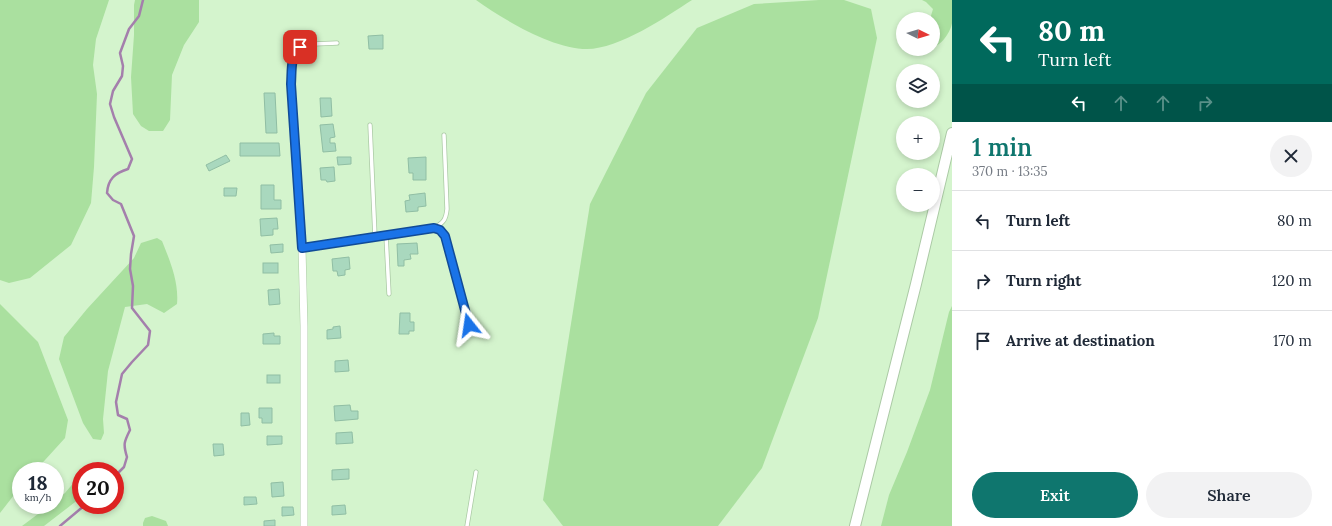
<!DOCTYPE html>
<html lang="en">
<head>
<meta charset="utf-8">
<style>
	:root { --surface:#fff; --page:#f2f2f3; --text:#1f2937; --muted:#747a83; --line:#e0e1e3; --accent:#0f766e }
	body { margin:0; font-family:Lora,serif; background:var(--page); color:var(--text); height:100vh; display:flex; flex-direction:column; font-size:15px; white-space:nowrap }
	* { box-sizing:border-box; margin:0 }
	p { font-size:13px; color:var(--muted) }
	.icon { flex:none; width:22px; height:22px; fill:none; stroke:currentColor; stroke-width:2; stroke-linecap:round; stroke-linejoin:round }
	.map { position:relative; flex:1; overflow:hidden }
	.details { display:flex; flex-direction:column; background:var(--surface); width:380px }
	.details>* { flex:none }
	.hud { background:#00695c; color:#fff; overflow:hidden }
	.needle { width:26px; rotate:95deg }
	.tools { position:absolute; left:896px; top:12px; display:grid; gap:8px }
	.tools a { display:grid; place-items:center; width:44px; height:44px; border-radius:50%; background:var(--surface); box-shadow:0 2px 6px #0003; font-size:20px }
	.speed { position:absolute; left:12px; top:462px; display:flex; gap:8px; font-size:20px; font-weight:700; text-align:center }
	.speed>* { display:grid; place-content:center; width:52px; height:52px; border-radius:50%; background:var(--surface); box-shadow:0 2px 6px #0003; line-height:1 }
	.speed small { font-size:10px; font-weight:400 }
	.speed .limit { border:6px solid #d22; background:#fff; color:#111 }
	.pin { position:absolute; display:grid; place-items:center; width:34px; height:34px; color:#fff; margin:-17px; border-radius:8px; box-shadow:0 2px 6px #0006 }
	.me { position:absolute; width:44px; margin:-22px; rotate:345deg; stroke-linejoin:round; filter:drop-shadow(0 0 3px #0008) }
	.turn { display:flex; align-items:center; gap:14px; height:84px; padding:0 20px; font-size:18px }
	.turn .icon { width:52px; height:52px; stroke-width:2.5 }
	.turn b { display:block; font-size:28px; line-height:34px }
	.lanes { display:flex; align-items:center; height:38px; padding:0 20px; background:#0003; justify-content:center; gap:20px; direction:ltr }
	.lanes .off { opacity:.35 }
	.round { display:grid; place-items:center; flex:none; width:42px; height:42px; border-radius:21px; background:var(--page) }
	.overview { display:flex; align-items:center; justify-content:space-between; height:68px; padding:0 20px }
	h1 { font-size:24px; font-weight:600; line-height:30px; color:var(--accent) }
	.button { display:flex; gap:8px; margin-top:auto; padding:8px 20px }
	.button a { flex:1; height:46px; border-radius:24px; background:var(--accent); color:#fff; font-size:16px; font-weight:600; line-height:46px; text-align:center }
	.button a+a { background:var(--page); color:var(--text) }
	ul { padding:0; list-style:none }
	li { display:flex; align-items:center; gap:12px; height:60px; padding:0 20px; border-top:1px solid var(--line) }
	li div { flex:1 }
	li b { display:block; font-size:15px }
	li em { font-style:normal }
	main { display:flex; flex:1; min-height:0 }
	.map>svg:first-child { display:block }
	.green { fill:#aae09f }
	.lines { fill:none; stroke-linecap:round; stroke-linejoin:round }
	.stream { stroke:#a47fac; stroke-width:2.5 }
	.building { fill:#a9d8be; stroke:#90bea4 }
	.service-casing { stroke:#abcaa5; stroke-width:5 }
	.minor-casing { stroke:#abcaa5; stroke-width:8 }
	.secondary-casing { stroke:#abcaa5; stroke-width:12 }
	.service { stroke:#fff; stroke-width:3.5 }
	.minor { stroke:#fff; stroke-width:7 }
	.secondary { stroke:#fff; stroke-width:10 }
	.route-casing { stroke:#114b97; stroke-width:10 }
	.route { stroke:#1a73e8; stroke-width:7 }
</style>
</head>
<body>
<main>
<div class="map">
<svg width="952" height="526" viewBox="0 0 952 526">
	<rect width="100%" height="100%" fill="#d4f4cd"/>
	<g class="green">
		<polygon points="0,0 109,0 96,39 93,65 97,94 94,167 91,203 71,245 30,278 9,283 0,280"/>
		<polygon points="135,0 199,0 199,22 184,45 172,75 170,120 163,131 149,131 141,126 133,114 131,77 134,35 134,5"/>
		<path d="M476,0H692C666,17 619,49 587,49C553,49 504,20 476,0Z"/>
		<polygon points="819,0 844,0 871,9 877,38 818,318 762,468 718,526 563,526 543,500 590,204 646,93 697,28 754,4"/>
		<path d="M922,0H952C952,7 952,15 952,23C951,31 942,45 933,47V19H930L933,9L926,2Z"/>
		<path d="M157,238L162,241C170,261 179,282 177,304L164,313L147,304L125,307L108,371L103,419L104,433L101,440L93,439L83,423L59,359L64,337L87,309L134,258L141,243Z"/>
		<polygon points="0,304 38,342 68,420 65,438 35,471 21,471 21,486 0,513"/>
		<polygon points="952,306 952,526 881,526 889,495 907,452 930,390 949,312"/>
		<polygon points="81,474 81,497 79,499 44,526 22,526 50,505 55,505 55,501 65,493"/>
		<polygon points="152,516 166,521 168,526 143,526 143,523 145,518"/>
	</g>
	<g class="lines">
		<g class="stream">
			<path d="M115,476L124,467L127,457C123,444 124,442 130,430L127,419L118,415L116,402L122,374L132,362L148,345L150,331L132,308L133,286L130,269L131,254L134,236L121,204L113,200L107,193C108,179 115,173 128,169L132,159L114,117L110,104L113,91L122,76L123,66L120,53L129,29L139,16L143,0"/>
			<polyline points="60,526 85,505"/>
		</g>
	</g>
	<g class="building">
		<polygon points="383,35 383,49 369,49 368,36"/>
		<polygon points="264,93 275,93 277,133 266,133"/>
		<polygon points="320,98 331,98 332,116 321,117"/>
		<polygon points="333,124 335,137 330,138 330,143 335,143 336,151 323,152 320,125"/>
		<polygon points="240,143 279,143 280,156 240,156"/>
		<polygon points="226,155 230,161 209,171 206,165"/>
		<polygon points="337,157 351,157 351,164 338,165"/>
		<polygon points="426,157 426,180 413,180 413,173 409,173 408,158"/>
		<polygon points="334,167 335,181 327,182 326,180 321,180 320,168"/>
		<polygon points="261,185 274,185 274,200 281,200 281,209 261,209"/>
		<polygon points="224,188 237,188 236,196 224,196"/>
		<polygon points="425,193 426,206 418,207 418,211 406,212 405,201 410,200 409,195"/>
		<polygon points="277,218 278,229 273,229 273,235 261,236 260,219"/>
		<polygon points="417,243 418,254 410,254 411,259 404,260 404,266 398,266 397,244"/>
		<polygon points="283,244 283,252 271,253 270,245"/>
		<polygon points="349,257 350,269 345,270 345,275 338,276 337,271 333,271 332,259"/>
		<rect x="263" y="263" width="15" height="10"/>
		<polygon points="279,289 280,304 269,305 268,290"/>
		<polygon points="400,313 410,313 410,322 414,322 414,331 409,331 409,334 399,334"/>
		<polygon points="340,326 341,338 327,339 327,330 333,329 333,327"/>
		<polygon points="274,333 274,336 280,336 280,344 263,344 263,334"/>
		<polygon points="348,360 349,371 335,372 335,361"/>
		<rect x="267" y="375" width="13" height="8"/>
		<polygon points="350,405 351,411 358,411 358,419 335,421 334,406"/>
		<polygon points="259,408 272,408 272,423 262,423 262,418 259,418"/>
		<polygon points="241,413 249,413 250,425 241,426"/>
		<polygon points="352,432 353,443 336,444 336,433"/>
		<polygon points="267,436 282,436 282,444 267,445"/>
		<polygon points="213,444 223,444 224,455 214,456"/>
		<polygon points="349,469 349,479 332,480 332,470"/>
		<polygon points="283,482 284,496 272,497 271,483"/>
		<polygon points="244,497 256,497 257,504 244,505"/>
		<polygon points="345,505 346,514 332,515 332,506"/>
		<polygon points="282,507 293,507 294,515 282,516"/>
		<polygon points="275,520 275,526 264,526 264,521"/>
	</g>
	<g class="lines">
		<g class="service-casing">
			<g id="service">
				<path d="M291,84C293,40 296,45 337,43"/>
				<polyline points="370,125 375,237"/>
				<polyline points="434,228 440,230 445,236 469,325"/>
				<path d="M434,228C443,223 446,220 447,209L444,135"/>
				<polyline points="386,235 389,294"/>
				<polyline points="467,526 476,472"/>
			</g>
		</g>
		<g class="minor-casing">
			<g id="minor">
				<polyline points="291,84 302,248 304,326 304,526"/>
				<polyline points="302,248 434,228"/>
			</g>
		</g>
		<g class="secondary-casing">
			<polyline id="secondary" points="855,526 916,284 952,133"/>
		</g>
		<use href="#service" class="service"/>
		<use href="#minor" class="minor"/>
		<use href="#secondary" class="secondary"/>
	</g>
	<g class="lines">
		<g class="route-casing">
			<path id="route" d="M300,47C290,56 292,71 291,84L302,248L434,228L440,230L445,236L469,325"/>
		</g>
		<use href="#route" class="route"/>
	</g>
</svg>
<div class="tools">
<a><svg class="needle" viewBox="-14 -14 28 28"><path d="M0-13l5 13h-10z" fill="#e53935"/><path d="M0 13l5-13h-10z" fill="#747a83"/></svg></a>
<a><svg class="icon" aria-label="layers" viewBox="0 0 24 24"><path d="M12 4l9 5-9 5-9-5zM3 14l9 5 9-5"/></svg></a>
<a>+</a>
<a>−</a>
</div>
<div class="speed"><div>18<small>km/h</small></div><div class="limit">20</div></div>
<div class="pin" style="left:300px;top:47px;background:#d93025"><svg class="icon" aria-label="arrive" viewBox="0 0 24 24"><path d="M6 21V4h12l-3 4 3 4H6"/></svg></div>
<svg class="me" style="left:469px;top:325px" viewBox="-20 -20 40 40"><path d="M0-17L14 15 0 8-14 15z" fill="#1a73e8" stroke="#fff" stroke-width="4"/></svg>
</div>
<section class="details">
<div class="hud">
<div class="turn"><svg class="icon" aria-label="left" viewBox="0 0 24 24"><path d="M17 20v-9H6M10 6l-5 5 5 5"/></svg><div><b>80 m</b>Turn left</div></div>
<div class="lanes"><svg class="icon" aria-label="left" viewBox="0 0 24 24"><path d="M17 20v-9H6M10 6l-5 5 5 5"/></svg><svg class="icon off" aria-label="ahead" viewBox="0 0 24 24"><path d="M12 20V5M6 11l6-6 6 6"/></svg><svg class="icon off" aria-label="ahead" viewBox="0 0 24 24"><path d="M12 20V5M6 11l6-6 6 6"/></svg><svg class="icon off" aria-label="right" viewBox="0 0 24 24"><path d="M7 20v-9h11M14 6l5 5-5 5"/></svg></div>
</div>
<div class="overview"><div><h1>1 min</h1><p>370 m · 13:35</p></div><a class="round"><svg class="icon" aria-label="close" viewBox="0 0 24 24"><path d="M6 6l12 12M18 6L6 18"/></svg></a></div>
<ul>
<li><svg class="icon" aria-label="left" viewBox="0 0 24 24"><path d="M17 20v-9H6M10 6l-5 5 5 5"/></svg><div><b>Turn left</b></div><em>80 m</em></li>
<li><svg class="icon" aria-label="right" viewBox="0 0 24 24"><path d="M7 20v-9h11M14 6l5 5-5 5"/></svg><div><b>Turn right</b></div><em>120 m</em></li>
<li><svg class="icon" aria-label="arrive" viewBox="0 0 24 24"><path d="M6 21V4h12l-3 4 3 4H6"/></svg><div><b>Arrive at destination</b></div><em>170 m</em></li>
</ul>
<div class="button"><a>Exit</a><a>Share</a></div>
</section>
</main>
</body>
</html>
